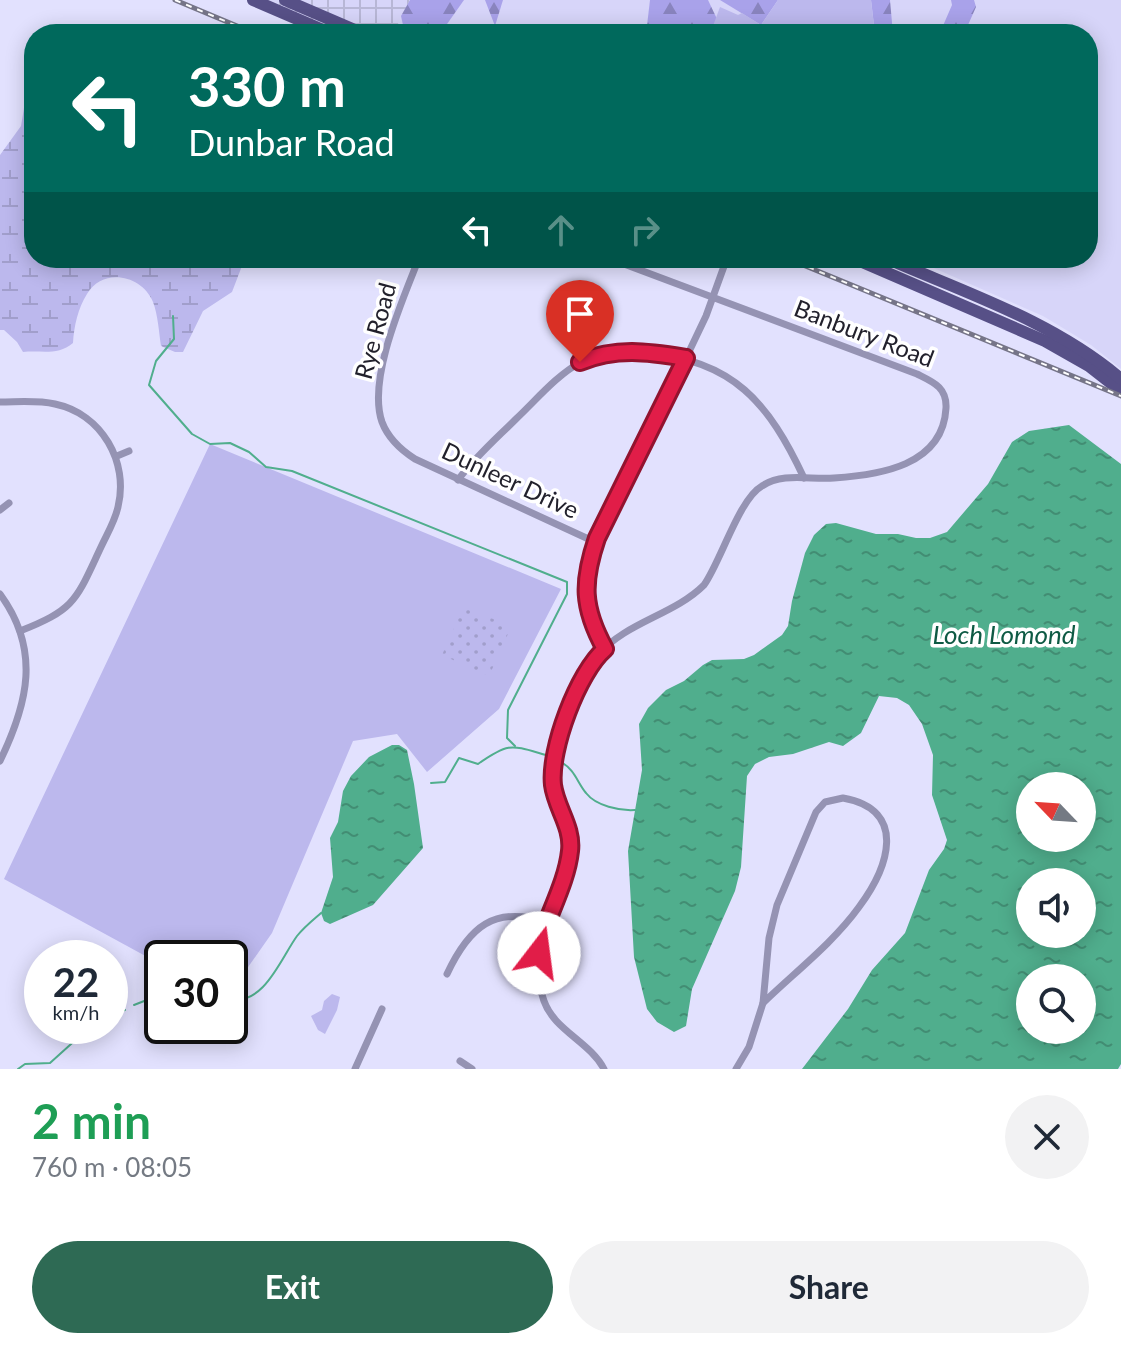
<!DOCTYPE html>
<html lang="en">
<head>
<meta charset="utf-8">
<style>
	:root { --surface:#fff; --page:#f2f2f3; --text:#1f2937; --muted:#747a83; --accent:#2e6a54 }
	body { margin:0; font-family:Lato,sans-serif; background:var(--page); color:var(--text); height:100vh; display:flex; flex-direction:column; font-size:30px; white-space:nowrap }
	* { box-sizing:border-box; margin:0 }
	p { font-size:26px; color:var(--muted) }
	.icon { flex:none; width:44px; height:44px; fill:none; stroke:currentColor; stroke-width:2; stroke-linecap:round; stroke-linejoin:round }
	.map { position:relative; height:1069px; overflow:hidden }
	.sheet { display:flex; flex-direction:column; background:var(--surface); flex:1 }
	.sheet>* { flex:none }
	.banner { position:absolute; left:24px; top:24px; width:1074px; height:244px; border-radius:32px; box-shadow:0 4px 20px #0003; background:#00695c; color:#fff; overflow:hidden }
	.needle { width:52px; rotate:295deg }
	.controls { position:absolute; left:1016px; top:772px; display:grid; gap:16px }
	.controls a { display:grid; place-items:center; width:80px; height:80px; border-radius:50%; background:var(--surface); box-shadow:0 4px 20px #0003; font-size:40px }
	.speed { position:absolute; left:24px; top:940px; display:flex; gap:16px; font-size:40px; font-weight:700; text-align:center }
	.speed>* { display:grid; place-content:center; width:104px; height:104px; border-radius:50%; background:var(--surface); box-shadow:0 4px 20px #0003; line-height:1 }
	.speed small { font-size:20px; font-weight:400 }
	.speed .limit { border:4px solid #111; border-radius:12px; background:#fff; color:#111 }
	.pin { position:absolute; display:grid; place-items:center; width:68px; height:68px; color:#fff; margin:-82px -34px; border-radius:50% 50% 50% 0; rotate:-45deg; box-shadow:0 0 8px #0007 }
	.pin .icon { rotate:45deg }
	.me { position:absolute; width:88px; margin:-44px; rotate:15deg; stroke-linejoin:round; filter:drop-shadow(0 0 6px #0008) }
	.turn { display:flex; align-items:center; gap:28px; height:168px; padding:0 32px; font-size:36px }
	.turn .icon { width:104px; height:104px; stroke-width:2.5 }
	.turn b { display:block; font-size:56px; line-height:68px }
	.lanes { display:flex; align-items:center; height:76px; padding:0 32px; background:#0003; justify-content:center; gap:40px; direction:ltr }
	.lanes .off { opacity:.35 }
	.round { display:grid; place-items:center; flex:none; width:84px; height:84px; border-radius:42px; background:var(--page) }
	.overview { display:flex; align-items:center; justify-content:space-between; height:136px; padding:0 32px }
	h1 { font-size:48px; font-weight:700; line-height:60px; color:#1e9e55 }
	.button { display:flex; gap:16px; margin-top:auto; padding:16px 32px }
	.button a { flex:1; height:92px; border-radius:48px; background:var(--accent); color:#fff; font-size:32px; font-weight:700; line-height:92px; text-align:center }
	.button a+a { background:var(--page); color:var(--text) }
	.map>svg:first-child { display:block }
	.built { fill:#d7d5f9 }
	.industrial { fill:url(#industrial-grid) }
	.forest { fill:url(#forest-firs) }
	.wetland { fill:url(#wetland-marsh) }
	.park { fill:#bcb8ed }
	.garden { fill:url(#garden-dots) }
	.water { fill:url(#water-ripples); fill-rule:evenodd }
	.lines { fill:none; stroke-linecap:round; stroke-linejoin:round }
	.stream { stroke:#50ae8d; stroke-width:2 }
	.street { stroke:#9593b3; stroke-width:7 }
	.primary { stroke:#575087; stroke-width:12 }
	.rail-casing { stroke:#767588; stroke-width:5 }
	.rail { stroke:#fff; stroke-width:2; stroke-dasharray:6; stroke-linecap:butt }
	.route-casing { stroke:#92132f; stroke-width:20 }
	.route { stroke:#e11d48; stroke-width:14 }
	.labels { text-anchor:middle; stroke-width:7; stroke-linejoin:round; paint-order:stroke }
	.street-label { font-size:24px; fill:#22212c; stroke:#fff }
	.water-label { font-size:26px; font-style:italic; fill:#0e5a44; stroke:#fff }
</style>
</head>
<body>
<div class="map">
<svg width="1121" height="1069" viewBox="0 0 1121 1069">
	<defs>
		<pattern id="industrial-grid" width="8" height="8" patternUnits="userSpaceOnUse" patternTransform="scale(2)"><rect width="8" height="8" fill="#d7d5f9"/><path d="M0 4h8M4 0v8" fill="none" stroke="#b8b7d6"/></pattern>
		<pattern id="forest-firs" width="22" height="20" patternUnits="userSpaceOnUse" patternTransform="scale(2)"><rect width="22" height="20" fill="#a9a2ea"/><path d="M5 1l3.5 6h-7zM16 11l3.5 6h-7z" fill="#8984be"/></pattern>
		<pattern id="wetland-marsh" width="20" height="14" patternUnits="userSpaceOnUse" patternTransform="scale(2)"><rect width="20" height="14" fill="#bcb8ed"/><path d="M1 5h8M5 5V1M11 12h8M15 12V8" fill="none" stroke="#a19ecb"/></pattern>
		<pattern id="garden-dots" width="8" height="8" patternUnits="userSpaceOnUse" patternTransform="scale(2)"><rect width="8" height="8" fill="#bcb8ed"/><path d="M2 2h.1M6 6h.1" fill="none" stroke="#a19ecb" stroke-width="1.8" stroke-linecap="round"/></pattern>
		<pattern id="water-ripples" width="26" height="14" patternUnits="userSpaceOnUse" patternTransform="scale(2)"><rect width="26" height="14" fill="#50ae8d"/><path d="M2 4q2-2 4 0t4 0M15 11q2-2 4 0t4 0" fill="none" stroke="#428d73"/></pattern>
	</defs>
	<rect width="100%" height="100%" fill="#e2e1fe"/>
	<polygon class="built" points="410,0 1121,0 1121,369 1091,345 1043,316 911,258 1088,258 1088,34 393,34"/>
	<polygon class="industrial" points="262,0 410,0 393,34 342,34"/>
	<g class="forest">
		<polygon points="410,0 464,0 440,34 405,34 401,16"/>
		<polygon points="485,0 503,0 495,26"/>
		<polygon points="650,0 708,0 717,19 710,34 646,34"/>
		<polygon points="720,0 778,0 761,25"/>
		<polygon points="871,0 890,0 893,34 875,34"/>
		<polygon points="951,0 974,0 976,7 964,34 898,34 898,29 930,34 942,28 952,5"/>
	</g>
	<path class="wetland" d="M32,85H34V258H245L232,292L203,311L183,352H175L161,346C159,333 158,315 153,302C142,275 103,267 87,294C78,308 74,326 73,343C58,356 42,350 23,352L17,342L4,330H0V155L21,126L26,96Z"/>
	<g class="park">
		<polygon points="778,0 871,0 875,34 710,34 720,7 738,15 742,13 761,25"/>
		<polygon points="210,444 561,589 499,709 427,772 397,734 353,741 272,933 239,980 230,981 230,958 162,958 162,965 4,879"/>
		<polygon points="332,994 340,997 337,1010 325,1034 318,1030 311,1016 322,1010 324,1001"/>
	</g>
	<polygon class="garden" points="464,606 511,627 489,676 442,655"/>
	<g class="water">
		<path d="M1069,425L1121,464V1064L1118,1069H802L848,1009L872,970L905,933L929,870L944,849L947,840L932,795L933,755L922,724L909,705L897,698L879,696L861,733L843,746L829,742L793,754L769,757L755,764L747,776L741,867L735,891L692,989L686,1026L674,1032L657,1022L647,1009L634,957L628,851L642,770L639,724L648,708L666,690L684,681L703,665L712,660L744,659L754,655L782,635L788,626L792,601L805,553L814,535L826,524L836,523L876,534H898L916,538H930L947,532L988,484L1012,442L1029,431ZM1030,786H1082V838H1030ZM1030,882H1082V934H1030ZM1030,978H1082V1030H1030Z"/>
		<polygon points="392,745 399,745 407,750 414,784 423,848 373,905 330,924 324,921 321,913 333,877 330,838 338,822 343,791 351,776 369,757"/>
	</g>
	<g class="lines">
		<g class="stream">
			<polyline points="173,316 174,339 156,361 149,385 192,434 210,444 230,443 249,452 266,467 292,471 567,582 567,594 508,710 507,738 515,746"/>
			<path d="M561,762C575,770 577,782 586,793C596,806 620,811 635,810"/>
			<path d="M431,783L445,782L459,758L478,764C509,742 511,745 546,755"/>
			<path d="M230,999C264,1006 281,958 297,936C304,927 313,920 321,913"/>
			<polyline points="134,1005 162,994"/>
			<polyline points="110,1014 125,1010"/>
			<polyline points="18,1069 25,1064 50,1063 91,1026"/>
		</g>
		<g class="street">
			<path d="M419,258C403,299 367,379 382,422C388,438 401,450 415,459L595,542"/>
			<path d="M0,402C18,402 37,400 55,404C102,414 129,462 118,507C115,521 107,534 101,547C76,600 76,609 20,631"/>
			<polyline points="117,456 129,451"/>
			<path d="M458,480C475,457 497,438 517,418C537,399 557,375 581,362C603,351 624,351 647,353C733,360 769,403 804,478"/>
			<polyline points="0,510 9,503"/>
			<path d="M0,594C41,650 28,703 0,761"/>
			<path d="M605,649C582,608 583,586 595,542L686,358L706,316L727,258"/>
			<path d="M843,798C909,810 888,868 859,907C833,943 795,972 763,1003L769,938L777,905L816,812L825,802Z"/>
			<path d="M447,974C469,927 494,905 547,922"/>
			<polyline points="460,1061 472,1069"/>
			<polyline points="355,1069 382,1009"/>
			<path d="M604,1069C590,1042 554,1030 544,1001C522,939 566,904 570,849C572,828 559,811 554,791C546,754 575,684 598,655C626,622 674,615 704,585C721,561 739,499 762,486C783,472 810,480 834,478C879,475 943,466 946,408C947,387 933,382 917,374L608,258"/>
			<polyline points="736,1069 749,1047 763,1003"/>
		</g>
		<g class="primary">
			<polyline points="253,0 332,34"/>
			<polyline points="285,0 364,34"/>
			<polyline points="853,258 1045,341 1089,366 1121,391"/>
			<path d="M886,258C966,293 1053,321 1121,379"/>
		</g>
		<g class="rail-casing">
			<g id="rail">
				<polyline points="175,0 256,34"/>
				<polyline points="786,258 1121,396"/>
			</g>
		</g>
		<use href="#rail" class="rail"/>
	</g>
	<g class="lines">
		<g class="route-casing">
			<path id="route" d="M539,953L541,939C550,911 567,880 570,851C573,827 556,808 553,785C549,750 578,672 605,649C582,607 582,582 597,538L686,358C648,352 617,347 580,362"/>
		</g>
		<use href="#route" class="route"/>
	</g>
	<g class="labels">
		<g class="street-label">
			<text transform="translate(376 331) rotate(-75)" y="8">Rye Road</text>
			<text transform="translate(864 334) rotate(21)" y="8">Banbury Road</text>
			<text transform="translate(510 481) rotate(25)" y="8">Dunleer Drive</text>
		</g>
		<g class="water-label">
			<text x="1004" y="644">Loch Lomond</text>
		</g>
	</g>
</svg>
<div class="controls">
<a><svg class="needle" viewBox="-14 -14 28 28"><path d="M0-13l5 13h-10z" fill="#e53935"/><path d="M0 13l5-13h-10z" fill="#747a83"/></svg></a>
<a><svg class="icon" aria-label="sound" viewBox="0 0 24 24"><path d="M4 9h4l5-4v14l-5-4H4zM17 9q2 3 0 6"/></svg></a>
<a><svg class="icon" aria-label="search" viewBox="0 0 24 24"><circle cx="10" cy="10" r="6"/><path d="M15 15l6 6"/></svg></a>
</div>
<div class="speed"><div>22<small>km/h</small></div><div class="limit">30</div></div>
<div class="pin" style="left:580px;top:362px;background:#d93025"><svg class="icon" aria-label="arrive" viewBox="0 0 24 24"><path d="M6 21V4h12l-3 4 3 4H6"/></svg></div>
<svg class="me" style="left:539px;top:953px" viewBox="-20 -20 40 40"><circle r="19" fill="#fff"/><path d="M0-13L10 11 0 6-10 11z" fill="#e11d48"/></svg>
<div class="banner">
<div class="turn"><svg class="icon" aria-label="left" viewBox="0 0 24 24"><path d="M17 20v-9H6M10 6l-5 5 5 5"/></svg><div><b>330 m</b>Dunbar Road</div></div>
<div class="lanes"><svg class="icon" aria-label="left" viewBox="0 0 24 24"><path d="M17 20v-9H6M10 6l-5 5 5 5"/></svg><svg class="icon off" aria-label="ahead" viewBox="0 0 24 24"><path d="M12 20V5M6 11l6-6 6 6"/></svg><svg class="icon off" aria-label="right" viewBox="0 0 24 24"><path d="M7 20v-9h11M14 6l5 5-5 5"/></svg></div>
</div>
</div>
<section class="sheet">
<div class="overview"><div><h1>2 min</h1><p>760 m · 08:05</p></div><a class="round"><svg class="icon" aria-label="close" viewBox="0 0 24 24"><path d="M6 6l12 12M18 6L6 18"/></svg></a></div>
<div class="button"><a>Exit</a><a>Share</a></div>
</section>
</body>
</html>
